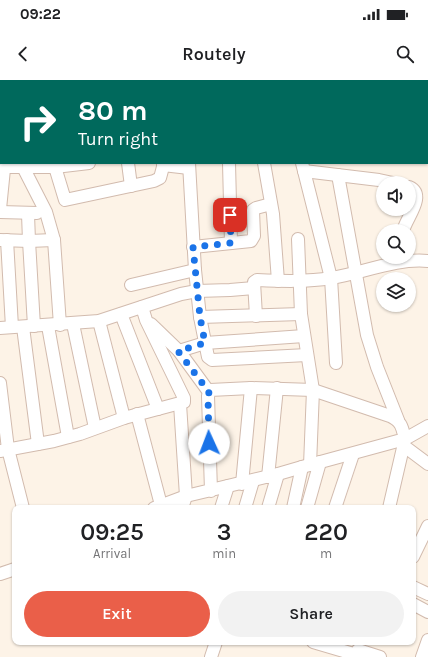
<!DOCTYPE html>
<html lang="en">
<head>
<meta charset="utf-8">
<style>
	:root { --surface:#fff; --page:#f2f2f2; --text:#202124; --muted:#757577; --accent:#ea5f49 }
	body { margin:0; font-family:Karla,sans-serif; background:var(--page); color:var(--text); height:100vh; display:flex; flex-direction:column; font-size:15px; white-space:nowrap }
	* { box-sizing:border-box; margin:0 }
	p { font-size:13px; color:var(--muted) }
	.icon { flex:none; width:22px; height:22px; fill:none; stroke:currentColor; stroke-width:2; stroke-linecap:round; stroke-linejoin:round }
	.map { position:relative; flex:1; overflow:hidden }
	.side { position:absolute; left:12px; top:425px; width:404px; height:140px; display:flex; flex-direction:column; background:var(--surface); border-radius:8px; box-shadow:0 1px 3px #0004 }
	.side>* { flex:none }
	.guide { position:absolute; left:0px; top:0px; width:428px; height:84px; box-shadow:0 1px 3px #0004; background:#00695c; color:#fff; overflow:hidden }
	.fabs { position:absolute; left:376px; top:96px; display:grid; gap:8px }
	.fabs a { display:grid; place-items:center; width:40px; height:40px; border-radius:50%; background:var(--surface); box-shadow:0 1px 3px #0004; font-size:20px }
	.pin { position:absolute; display:grid; place-items:center; width:34px; height:34px; color:#fff; margin:-17px; border-radius:8px; box-shadow:0 2px 6px #0006 }
	.me { position:absolute; width:44px; margin:-22px; rotate:358deg; stroke-linejoin:round; filter:drop-shadow(0 0 3px #0008) }
	.turn { display:flex; align-items:center; gap:14px; height:84px; padding:0 12px; font-size:18px }
	.turn .icon { width:52px; height:52px; stroke-width:2.5 }
	.turn b { display:block; font-size:28px; line-height:34px }
	.eta { display:flex; justify-content:space-evenly; align-items:center; height:68px; text-align:center }
	.eta b { font-size:24px; font-weight:600; line-height:28px }
	.action { display:flex; gap:8px; margin-top:auto; padding:8px 12px }
	.action a { flex:1; height:46px; border-radius:24px; background:var(--accent); color:#fff; font-size:16px; font-weight:600; line-height:46px; text-align:center }
	.action a+a { background:var(--page); color:var(--text) }
	.status { display:flex; justify-content:space-between; align-items:center; height:28px; padding:0 20px; background:var(--surface); direction:ltr }
	.status svg { height:11px; fill:currentColor }
	header { display:flex; justify-content:space-between; align-items:center; height:52px; padding:0 12px; background:var(--surface); font-size:18px; font-weight:600 }
	.map>svg:first-child { display:block }
	.lines { fill:none; stroke-linecap:round; stroke-linejoin:round }
	.minor-casing { stroke:#d2bbae; stroke-width:14 }
	.minor { stroke:#fff; stroke-width:12 }
	.route { stroke:#1a73e8; stroke-width:7; stroke-dasharray:0 12.6 }
</style>
</head>
<body>
<div class="status"><b>09:22</b><svg viewBox="0 0 49 12"><path d="M0 12V9h3v3zM5 12V6h3v6zM10 12V3h3v9zM15 12V0h3v12zM26 1h20v11H26zM47 4h2v5h-2z"/></svg></div>
<header><svg class="icon" aria-label="back" viewBox="0 0 24 24"><path d="M15 5l-7 7 7 7"/></svg>Routely<svg class="icon" aria-label="search" viewBox="0 0 24 24"><circle cx="10" cy="10" r="6"/><path d="M15 15l6 6"/></svg></header>
<div class="map">
<svg width="428" height="577" viewBox="0 0 428 577">
	<rect width="100%" height="100%" fill="#fdf3e7"/>
	<g class="lines">
		<g class="minor-casing">
			<g id="minor">
				<polyline points="51,0 51,1"/>
				<polyline points="95,0 95,1"/>
				<polyline points="156,0 156,1"/>
				<polyline points="199,0 199,1"/>
				<polyline points="239,0 239,1"/>
				<polyline points="274,0 274,1"/>
				<polyline points="296,0 296,1"/>
				<polyline points="0,5 0,0"/>
				<polyline points="0,25 1,27"/>
				<polyline points="128,83 131,106"/>
				<polyline points="189,83 195,190 200,237 208,277 212,280 307,275"/>
				<polyline points="229,83 231,163"/>
				<polyline points="264,83 273,134 278,201"/>
				<polyline points="302,83 331,198 336,283"/>
				<polyline points="163,85 189,88"/>
				<polyline points="55,87 65,120 154,101 160,98 164,83"/>
				<polyline points="304,91 379,100 393,103"/>
				<polyline points="338,95 367,255 377,287 398,340"/>
				<polyline points="0,129 4,89 7,87 23,87 22,83"/>
				<polyline points="0,132 37,133"/>
				<polyline points="28,134 29,161 34,246"/>
				<path d="M403,151C406,138 427,115 409,107"/>
				<polyline points="298,159 301,234 313,310 310,385"/>
				<polyline points="0,160 29,161 54,160"/>
				<polyline points="7,160 12,247"/>
				<polyline points="193,167 251,161 254,156 253,130 256,128 271,124"/>
				<polyline points="131,205 195,190"/>
				<polyline points="121,234 158,329"/>
				<path d="M256,236L254,202L257,200C281,201 307,202 331,198C363,193 395,178 428,181"/>
				<polyline points="200,237 301,234"/>
				<polyline points="99,241 124,338"/>
				<polyline points="73,244 95,348"/>
				<polyline points="151,244 179,271 209,312"/>
				<polyline points="60,245 54,160 46,132 23,87 55,87 89,83"/>
				<polyline points="48,246 68,357"/>
				<polyline points="23,247 38,364"/>
				<polyline points="0,248 99,241 181,214 197,211 230,210 254,208"/>
				<polyline points="179,271 205,263 304,256"/>
				<polyline points="0,303 8,369 23,428"/>
				<polyline points="180,324 186,416 182,428"/>
				<polyline points="137,334 161,425"/>
				<polyline points="404,366 428,384"/>
				<polyline points="0,371 54,361 80,354 124,338 184,322 184,318 146,240 142,227"/>
				<polyline points="268,397 277,308"/>
				<polyline points="242,404 251,308"/>
				<path d="M154,428L186,416L278,394L302,387L405,359C402,347 402,342 390,336L313,310L251,308L210,310L208,316L211,411"/>
				<polyline points="221,428 228,406"/>
				<polyline points="245,428 253,401"/>
				<polyline points="268,428 278,394"/>
				<polyline points="293,428 302,387"/>
				<polyline points="307,428 320,382"/>
				<polyline points="335,428 353,374"/>
				<polyline points="389,428 405,359 428,346"/>
				<polyline points="413,477 428,446"/>
				<polyline points="0,494 15,489"/>
				<polyline points="413,507 428,514"/>
				<polyline points="413,524 428,532"/>
				<polyline points="313,562 357,575"/>
				<polyline points="358,570 380,577"/>
				<polyline points="211,577 216,562"/>
				<polyline points="422,577 428,560"/>
			</g>
		</g>
		<use href="#minor" class="minor"/>
	</g>
	<g class="lines">
		<polyline class="route" points="209,363 208,316 209,312 178,271 205,263 200,237 193,167 231,163 230,135"/>
	</g>
</svg>
<div class="fabs">
<a><svg class="icon" aria-label="sound" viewBox="0 0 24 24"><path d="M4 9h4l5-4v14l-5-4H4zM17 9q2 3 0 6"/></svg></a>
<a><svg class="icon" aria-label="search" viewBox="0 0 24 24"><circle cx="10" cy="10" r="6"/><path d="M15 15l6 6"/></svg></a>
<a><svg class="icon" aria-label="layers" viewBox="0 0 24 24"><path d="M12 4l9 5-9 5-9-5zM3 14l9 5 9-5"/></svg></a>
</div>
<div class="pin" style="left:230px;top:135px;background:#d93025"><svg class="icon" aria-label="arrive" viewBox="0 0 24 24"><path d="M6 21V4h12l-3 4 3 4H6"/></svg></div>
<svg class="me" style="left:209px;top:363px" viewBox="-20 -20 40 40"><circle r="19" fill="#fff"/><path d="M0-13L10 11 0 6-10 11z" fill="#1a73e8"/></svg>
<div class="guide">
<div class="turn"><svg class="icon" aria-label="right" viewBox="0 0 24 24"><path d="M7 20v-9h11M14 6l5 5-5 5"/></svg><div><b>80 m</b>Turn right</div></div>
</div>
<section class="side">
<div class="eta">
<div><b>09:25</b><p>Arrival</p></div>
<div><b>3</b><p>min</p></div>
<div><b>220</b><p>m</p></div>
</div>
<div class="action"><a>Exit</a><a>Share</a></div>
</section>
</div>
</body>
</html>
